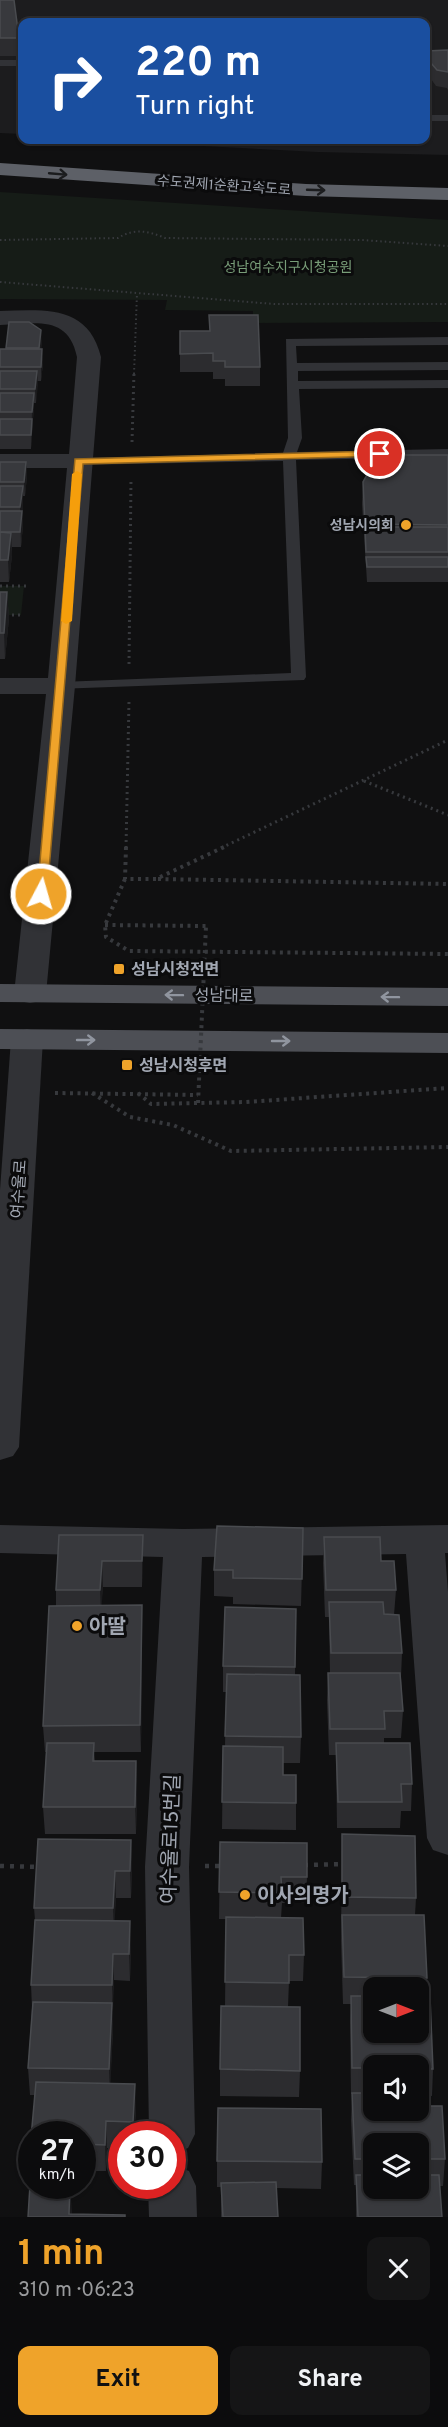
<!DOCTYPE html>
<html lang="en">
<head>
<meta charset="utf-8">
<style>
	:root { --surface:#0c0c0d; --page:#151516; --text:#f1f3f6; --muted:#9a9b9d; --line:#2c2c2e; --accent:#efa32a }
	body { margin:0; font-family:Overpass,"Noto Sans KR",sans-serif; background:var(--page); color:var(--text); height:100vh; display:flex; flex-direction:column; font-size:22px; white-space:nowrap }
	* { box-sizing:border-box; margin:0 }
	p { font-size:20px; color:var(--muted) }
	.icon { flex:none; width:33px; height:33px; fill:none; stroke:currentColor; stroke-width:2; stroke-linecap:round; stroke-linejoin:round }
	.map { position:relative; height:2217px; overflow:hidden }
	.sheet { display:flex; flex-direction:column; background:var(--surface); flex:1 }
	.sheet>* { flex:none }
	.banner { position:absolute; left:18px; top:18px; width:412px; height:126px; border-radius:12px; box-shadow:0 2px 4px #0004,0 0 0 2px var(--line); background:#1a4fa0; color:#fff; overflow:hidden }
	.needle { width:39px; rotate:90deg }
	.buttons { position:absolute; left:363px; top:1977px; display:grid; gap:12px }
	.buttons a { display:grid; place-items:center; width:66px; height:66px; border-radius:12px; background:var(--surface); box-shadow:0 2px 4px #0004,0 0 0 2px var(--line); font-size:30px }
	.speed { position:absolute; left:18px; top:2121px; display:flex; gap:12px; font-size:30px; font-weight:700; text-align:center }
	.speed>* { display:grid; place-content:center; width:78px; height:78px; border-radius:50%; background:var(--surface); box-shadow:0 2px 4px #0004,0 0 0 2px var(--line); line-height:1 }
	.speed small { font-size:15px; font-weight:400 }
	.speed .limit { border:9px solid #d22; background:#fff; color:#111 }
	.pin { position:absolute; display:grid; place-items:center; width:51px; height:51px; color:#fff; margin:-26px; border:3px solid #fff; border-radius:50%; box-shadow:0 2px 6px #0007 }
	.me { position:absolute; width:66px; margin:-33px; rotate:6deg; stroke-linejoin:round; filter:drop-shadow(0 0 4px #0008) }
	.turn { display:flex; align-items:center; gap:21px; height:126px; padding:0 18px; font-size:27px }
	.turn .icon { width:78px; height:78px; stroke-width:2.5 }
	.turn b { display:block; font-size:42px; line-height:51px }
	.round { display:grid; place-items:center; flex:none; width:63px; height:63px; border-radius:12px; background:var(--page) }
	.headline { display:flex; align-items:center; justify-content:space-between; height:102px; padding:0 18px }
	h1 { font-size:36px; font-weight:700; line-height:45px; color:var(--accent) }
	.action { display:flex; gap:12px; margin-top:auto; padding:12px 18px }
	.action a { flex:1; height:69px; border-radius:12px; background:var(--accent); color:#111; font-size:24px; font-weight:700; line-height:69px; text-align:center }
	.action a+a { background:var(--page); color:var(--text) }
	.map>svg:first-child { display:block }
	.built { fill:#1c1c1e }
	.green { fill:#161c17 }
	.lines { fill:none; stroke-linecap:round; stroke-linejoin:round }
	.path-far3 { stroke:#37393d; stroke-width:2; stroke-dasharray:1.5 3; stroke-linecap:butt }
	.path-far2 { stroke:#37393d; stroke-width:3; stroke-dasharray:2 4; stroke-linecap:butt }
	.path-far1 { stroke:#37393d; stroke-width:4; stroke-dasharray:3 4.5; stroke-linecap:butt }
	.path { stroke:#37393d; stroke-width:4.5; stroke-dasharray:4 6; stroke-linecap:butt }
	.service { fill:#313236; fill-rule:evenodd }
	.minor { fill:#313236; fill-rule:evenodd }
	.primary { fill:#4d4f55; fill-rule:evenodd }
	.motorway { fill:#5d6067; fill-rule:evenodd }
	.path-bridge { stroke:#37393d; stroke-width:4; stroke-dasharray:3 4.5; stroke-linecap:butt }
	.wall { fill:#2c2c2f; fill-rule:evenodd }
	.shaded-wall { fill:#1b1b1d }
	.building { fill:#38393d; stroke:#494b4f; stroke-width:1.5 }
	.oneway { stroke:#1b1c1e }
	.oneway2 { stroke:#90959f }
	.route { fill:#efa32a; stroke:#9b6a1b; stroke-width:1.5 }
	.slow { fill:#f59e0b }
	.poi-dot { fill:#efa32a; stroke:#0b0b0c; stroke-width:2 }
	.labels { text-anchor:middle; stroke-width:6; stroke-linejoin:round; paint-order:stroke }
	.far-street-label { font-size:14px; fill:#a1a7b2; stroke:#0b0b0c }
	.far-park-label { font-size:14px; fill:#789d78; stroke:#0b0b0c }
	.far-poi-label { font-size:14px; font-weight:bold; fill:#a1a7b2; stroke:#0b0b0c; text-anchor:end }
	.poi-label { font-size:16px; font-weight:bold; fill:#a1a7b2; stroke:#0b0b0c; text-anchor:start }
	.street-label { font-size:16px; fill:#a1a7b2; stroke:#0b0b0c }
	.near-poi-label { font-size:20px; font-weight:bold; fill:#a1a7b2; stroke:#0b0b0c; text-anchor:start }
	.near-street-label { font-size:20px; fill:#a1a7b2; stroke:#0b0b0c }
</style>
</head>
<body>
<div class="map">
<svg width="448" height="2217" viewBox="0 0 448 2217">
	<rect width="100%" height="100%" fill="#101011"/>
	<polygon class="built" points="0,0 448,0 448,155 318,152 87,140 426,140 426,22 22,22 22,134 0,133"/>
	<g class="green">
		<polygon points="0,192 448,220 448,322 253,323 253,311 165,310 167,300 0,299"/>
		<polygon points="0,586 24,586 21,615 0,615"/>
	</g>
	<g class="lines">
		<g class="path-far3">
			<path d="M0,240L118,238C134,228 149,231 165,238L362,240L448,246"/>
			<polyline points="0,282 274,304 448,304"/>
			<polyline points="134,374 137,293"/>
		</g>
		<g class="path-far2">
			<polyline points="132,442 134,372"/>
			<polyline points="0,586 28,586"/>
			<polyline points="0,615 24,615"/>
			<polyline points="129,664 131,479"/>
			<polyline points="364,781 448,815"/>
			<polyline points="126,848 129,701"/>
			<polyline points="221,848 448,740"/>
		</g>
		<g class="path-far1">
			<polyline points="126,847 125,879 156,879 224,847"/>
			<polyline points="125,879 105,925 106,937 129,951 448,954"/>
			<polyline points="158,879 448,884"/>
			<polyline points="105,925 206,926"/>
			<polyline points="55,1093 198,1095"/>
			<polyline points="92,1093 130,1117 173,1125 231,1151 448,1147"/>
			<polyline points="138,1093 151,1104 246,1102 448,1088"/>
		</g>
		<g class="path">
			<polyline points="304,1865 344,1864"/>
			<polyline points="0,1866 41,1867"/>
			<polyline points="205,1866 224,1866"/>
		</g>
		<g class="service">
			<rect x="0" y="60" width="22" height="6"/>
			<rect x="426" y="115" width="22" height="6"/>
			<polygon points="448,337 448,345 296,346 297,363 448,362 448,370 298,371 298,381 448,380 448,388 299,389 302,438 297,452 448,449 448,457 296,460 306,677 304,680 56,689 54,686 61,682 291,673 283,461 78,465 73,464 73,458 283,453 288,438 286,339"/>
		</g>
		<g class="minor">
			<path d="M0,311C44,310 88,304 101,357L75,686L46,994L41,1001L30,1003L19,1001L14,994L46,694H0V678H48L67,468H0V454H69L77,357C68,314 35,324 0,325Z"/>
			<polygon points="27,1029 38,1032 43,1039 19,1447 13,1456 0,1460 0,1190 11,1039 16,1032"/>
			<polygon points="0,1525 183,1529 448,1525 448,1553 445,1553 448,1592 448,1855 433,1850 427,1838 406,1554 202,1557 189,1867 195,2134 188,2148 172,2154 172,2134 149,2134 145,1867 163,1557 0,1553"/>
			<polygon points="172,2165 189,2171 196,2186 197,2217 149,2217 148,2186 172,2186"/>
		</g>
		<g class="primary">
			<polygon points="0,984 448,988 448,1006 0,1002"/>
			<polygon points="0,1029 448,1033 448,1053 0,1049"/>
		</g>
		<polygon class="motorway" points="0,163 306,184 448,188 448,200 306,196 0,175"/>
		<polyline class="path-bridge" points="198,1103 206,926"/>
	</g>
	<g class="wall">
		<polygon points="0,0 14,0 19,38 19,56 0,56"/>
		<polygon points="448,50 448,90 447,88 436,86 431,79 426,79 426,51"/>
		<polygon points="9,322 41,330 41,349 43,363 41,381 37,381 36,403 34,403 31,449 0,449 0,349 6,349"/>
		<polygon points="180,331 260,367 260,386 225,386 225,379 213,379 213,372 180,372"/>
		<polygon points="448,455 448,582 367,582 362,504 363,482"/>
		<polygon points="0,462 26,462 27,476 25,496 23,496 22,512 23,525 21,547 12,547 12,555 9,582 0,582"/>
		<polygon points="0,592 7,592 9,618 5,659 0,659"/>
		<polygon points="303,1528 301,1606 233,1604 233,1597 214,1596 214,1570"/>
		<polygon points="143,1535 142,1587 103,1587 101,1606 142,1605 142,1632 141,1752 94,1752 95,1761 136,1761 137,1788 136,1834 45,1834 43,1807 46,1752 45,1752 43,1726 56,1606 56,1590"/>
		<polygon points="324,1537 381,1561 396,1590 394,1615 402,1653 401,1677 403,1711 401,1738 384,1738 384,1743 412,1784 411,1811 401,1811 400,1828 337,1828 336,1755 329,1755 327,1700 328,1673 330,1673 329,1617 325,1617 323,1563"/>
		<polygon points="296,1609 295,1675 301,1737 300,1763 283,1763 283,1775 296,1775 296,1830 222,1829 223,1746 225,1746 226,1692 223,1692 223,1666"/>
		<path d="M342,1834L416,1898L415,1915L427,1978L426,1997L433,2069L432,2096L419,2095L420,2106L445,2159L443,2186H440L442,2217H356V2185H354L351,2120L352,2094H351L350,2022L351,2004H343L341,1941ZM374,1988H418V2032H374ZM374,2066H418V2110H374ZM374,2144H418V2188H374Z"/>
		<polygon points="131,1840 132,1866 131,1898 116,1898 114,1921 131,1947 130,1981 114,1980 112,2012 113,2030 110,2084 136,2111 134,2134 122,2134 122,2148 107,2148 106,2171 82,2171 82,2134 32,2134 32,2186 28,2217 31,2185 29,2160 35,2095 30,2095 28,2068 32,2008 31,1985 35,1920 34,1908"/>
		<polygon points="220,1842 307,1877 306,1903 282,1903 281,1918 304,1955 303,1981 289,1981 288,2007 300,2071 299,2097 220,2096 220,2069 225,2006 226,1919 219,1919"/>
		<polygon points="217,2161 322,2162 321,2189 276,2188 278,2217 221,2217 221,2187 217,2187"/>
	</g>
	<g class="shaded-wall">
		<polygon points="41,330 42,344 40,362 39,348"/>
		<polygon points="42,349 43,363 41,381 41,367"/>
		<polygon points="37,371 38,385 36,403 35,389"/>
		<polygon points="34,393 34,407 31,449 32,412"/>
		<polygon points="26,462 27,476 25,496 24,482"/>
		<polygon points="23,486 23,525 21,547 20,507"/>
		<polygon points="11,533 12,555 9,582 8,560"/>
		<polygon points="7,592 9,618 5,659 4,633"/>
		<polygon points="143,1535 143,1561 142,1587 142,1561"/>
		<polygon points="102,1561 103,1587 101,1616 100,1590"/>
		<polygon points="142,1605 142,1632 141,1752 140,1725"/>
		<polygon points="136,1761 137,1788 136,1834 135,1807"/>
		<polygon points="131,1840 132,1866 131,1898 130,1871"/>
		<polygon points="115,1871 116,1898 114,1935 113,1908"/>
		<polygon points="130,1921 131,1947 130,1981 129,1954"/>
		<polygon points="113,1954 114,1980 113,2012 112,1985"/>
		<polygon points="112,2003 113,2030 110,2096 109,2069"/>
		<polygon points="135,2084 136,2111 134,2134 133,2134 133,2122"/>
		<polygon points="106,2121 107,2148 106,2171 105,2145"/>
		<polygon points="70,2186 72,2211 72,2217 69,2217"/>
	</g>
	<g class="building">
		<polygon points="0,0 14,0 19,38 0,38"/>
		<polygon points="448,50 448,72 437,70 431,63 426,63 426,51"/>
		<polygon points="209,315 258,315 260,367 225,367 225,361 213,361 213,353 180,354 180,331 210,331"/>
		<polygon points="9,322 29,322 41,330 39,348 6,348"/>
		<polygon points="0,349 42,349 41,367 0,367"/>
		<polygon points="0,371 37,371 35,389 0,389"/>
		<polygon points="0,393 34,393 32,412 0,412"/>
		<polygon points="0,419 32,419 31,435 0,435"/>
		<polygon points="378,455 448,455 448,525 365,524 363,482"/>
		<polygon points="0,462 26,462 24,482 0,482"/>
		<polygon points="0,486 23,486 20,507 0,507"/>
		<polygon points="0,511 22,511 20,532 0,532"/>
		<polygon points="365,527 448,527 448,552 366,552"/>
		<polygon points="0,532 11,533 8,560 0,560"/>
		<polygon points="366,557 448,557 448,567 367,567"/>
		<polygon points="0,592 7,592 4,633 0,633"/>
		<polygon points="217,1526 303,1528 302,1579 233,1578 233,1570 214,1570"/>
		<polygon points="59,1535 143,1535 142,1561 102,1561 100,1590 56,1590"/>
		<polygon points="324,1537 380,1537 381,1561 394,1561 396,1590 326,1590"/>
		<polygon points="329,1602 383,1602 384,1614 399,1615 402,1653 331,1653"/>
		<polygon points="142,1605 140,1725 43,1726 49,1606"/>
		<polygon points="225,1607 296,1609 295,1667 223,1666"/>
		<polygon points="328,1673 400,1673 403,1711 384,1711 385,1729 330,1729"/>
		<polygon points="227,1674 300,1675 301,1737 225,1736"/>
		<polygon points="47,1743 94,1743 93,1761 136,1761 135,1807 43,1807"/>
		<polygon points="336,1743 410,1743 412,1784 401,1784 402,1802 338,1802"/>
		<polygon points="223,1746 283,1747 283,1775 296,1775 296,1803 222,1802"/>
		<polygon points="342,1834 415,1836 416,1898 342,1897"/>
		<polygon points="38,1839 131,1840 130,1871 115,1871 113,1908 34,1908"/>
		<polygon points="220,1842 307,1843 307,1877 281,1877 282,1893 219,1892"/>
		<polygon points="342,1915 424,1915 427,1978 344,1977"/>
		<polygon points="226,1917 303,1918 304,1955 289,1955 289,1983 225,1982"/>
		<polygon points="35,1920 130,1921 129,1954 113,1954 112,1985 31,1985"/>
		<polygon points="351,1996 374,1996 374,2032 418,2032 418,1997 430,1997 433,2069 418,2069 418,2066 374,2066 374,2068 352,2068"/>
		<polygon points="33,2002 112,2003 109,2069 28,2068"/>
		<polygon points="221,2006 300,2007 300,2071 220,2069"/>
		<polygon points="36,2082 135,2084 133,2122 106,2121 105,2145 82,2144 82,2134 32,2134 32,2160 29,2160"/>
		<polygon points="352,2093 374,2093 374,2110 418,2110 418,2094 420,2106 442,2106 445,2159 418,2159 418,2144 374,2144 374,2159 355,2159"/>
		<polygon points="218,2108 321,2109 322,2162 217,2161"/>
		<polygon points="356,2175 374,2175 374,2188 418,2188 418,2175 439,2175 442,2217 358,2217"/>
		<polygon points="276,2182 278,2217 223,2217 221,2183"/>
		<polygon points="30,2185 70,2186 69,2214 125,2215 125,2217 28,2217"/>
	</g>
	<defs><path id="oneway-shaft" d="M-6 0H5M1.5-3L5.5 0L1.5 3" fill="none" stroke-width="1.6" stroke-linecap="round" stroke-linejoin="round" transform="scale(1.5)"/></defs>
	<g class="oneway">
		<use href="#oneway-shaft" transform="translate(58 174) rotate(5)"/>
		<use href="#oneway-shaft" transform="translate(316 190) rotate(2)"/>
	</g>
	<g class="oneway2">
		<use href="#oneway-shaft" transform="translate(174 995) rotate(-179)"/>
		<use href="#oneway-shaft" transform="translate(390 997) rotate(-179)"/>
		<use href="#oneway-shaft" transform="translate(86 1040)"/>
		<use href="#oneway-shaft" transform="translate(281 1041)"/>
	</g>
	<polygon class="route" points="380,451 385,454 384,456 83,464 47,894 41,897 37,896 75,459"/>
	<polygon class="slow" points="77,471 82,474 72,621 66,624 61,621 72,474"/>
	<g class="poi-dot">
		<circle cx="406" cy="525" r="6"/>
		<rect x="113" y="963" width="12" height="12" rx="3"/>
		<rect x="121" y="1059" width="12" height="12" rx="3"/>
		<circle cx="77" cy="1626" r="6"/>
		<circle cx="245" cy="1895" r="6"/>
	</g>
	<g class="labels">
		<g class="far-street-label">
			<text transform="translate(224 185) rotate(4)" y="5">수도권제1순환고속도로</text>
		</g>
		<g class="far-park-label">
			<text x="288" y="272">성남여수지구시청공원</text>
		</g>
		<g class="far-poi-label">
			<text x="394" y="530">성남시의회</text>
		</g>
		<g class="poi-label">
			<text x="131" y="975">성남시청전면</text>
			<text x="139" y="1071">성남시청후면</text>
		</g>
		<g class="street-label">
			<text transform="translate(224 995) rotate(1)" y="6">성남대로</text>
			<text transform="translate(18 1189) rotate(-86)" y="6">여수울로</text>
		</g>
		<g class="near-poi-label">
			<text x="89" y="1633">아딸</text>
			<text x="257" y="1902">이사의명가</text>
		</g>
		<g class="near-street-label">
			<text transform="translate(170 1839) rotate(-88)" y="7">여수울로15번길</text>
		</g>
	</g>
</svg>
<div class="buttons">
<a><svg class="needle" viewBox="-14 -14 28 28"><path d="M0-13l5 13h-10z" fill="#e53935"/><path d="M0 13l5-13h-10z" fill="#9a9b9d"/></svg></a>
<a><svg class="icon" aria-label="sound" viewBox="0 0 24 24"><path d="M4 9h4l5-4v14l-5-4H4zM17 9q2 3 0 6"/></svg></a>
<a><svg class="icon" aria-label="layers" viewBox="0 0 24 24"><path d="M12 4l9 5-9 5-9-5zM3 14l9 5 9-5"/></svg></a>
</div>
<div class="speed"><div>27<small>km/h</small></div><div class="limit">30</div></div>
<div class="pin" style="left:380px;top:454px;background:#d93025"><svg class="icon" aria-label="arrive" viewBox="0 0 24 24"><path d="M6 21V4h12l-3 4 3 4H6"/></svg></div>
<svg class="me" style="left:41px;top:894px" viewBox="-20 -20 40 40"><circle r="17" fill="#efa32a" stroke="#fff" stroke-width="3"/><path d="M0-11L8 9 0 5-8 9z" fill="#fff"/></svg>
<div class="banner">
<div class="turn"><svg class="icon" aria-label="right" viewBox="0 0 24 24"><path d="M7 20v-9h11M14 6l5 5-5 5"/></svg><div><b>220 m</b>Turn right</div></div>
</div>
</div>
<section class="sheet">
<div class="headline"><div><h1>1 min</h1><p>310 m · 06:23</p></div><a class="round"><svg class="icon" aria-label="close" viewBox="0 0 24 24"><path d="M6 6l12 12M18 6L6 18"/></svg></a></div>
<div class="action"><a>Exit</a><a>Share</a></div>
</section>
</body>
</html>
